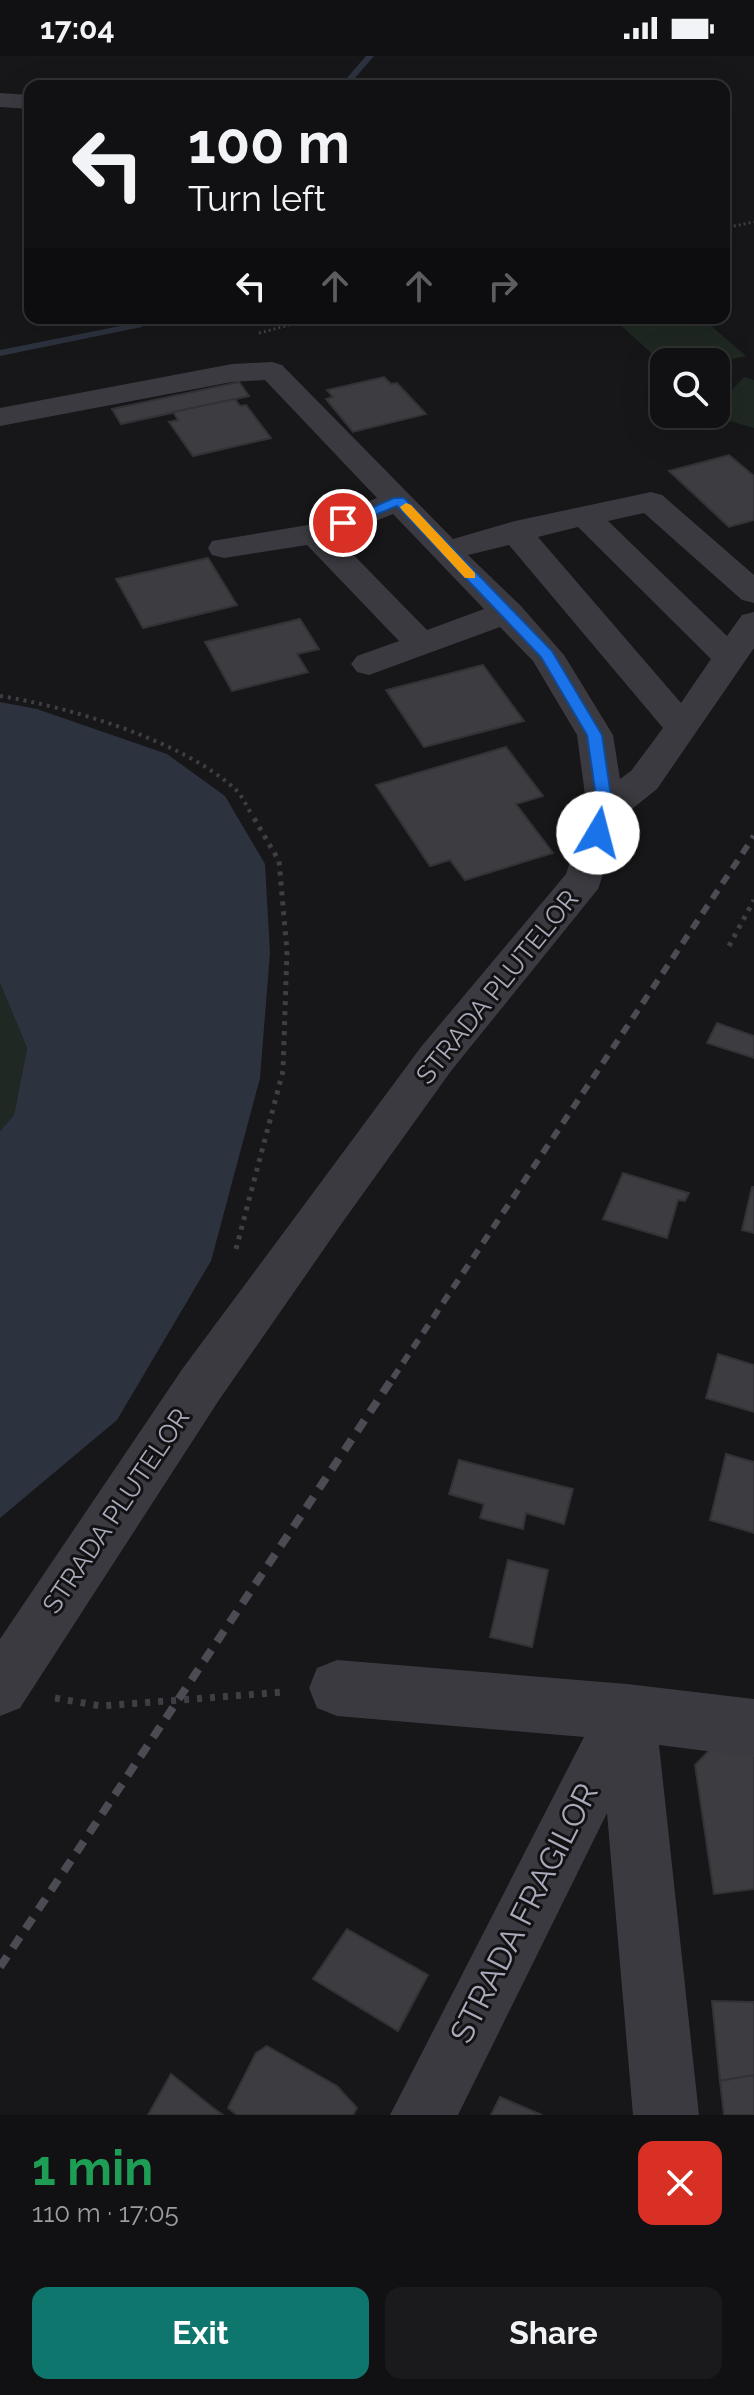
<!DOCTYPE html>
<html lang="en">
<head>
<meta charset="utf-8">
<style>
	:root { --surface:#111113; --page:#1a1a1c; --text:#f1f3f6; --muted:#9c9da0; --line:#303133; --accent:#0f766e }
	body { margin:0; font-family:Raleway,sans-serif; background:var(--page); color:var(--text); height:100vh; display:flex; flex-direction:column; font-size:30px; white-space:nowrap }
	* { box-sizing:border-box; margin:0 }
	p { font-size:26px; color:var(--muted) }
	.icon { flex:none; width:44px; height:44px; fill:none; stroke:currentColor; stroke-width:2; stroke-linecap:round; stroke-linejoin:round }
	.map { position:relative; height:2059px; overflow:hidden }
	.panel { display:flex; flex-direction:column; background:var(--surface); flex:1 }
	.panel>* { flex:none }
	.hud { position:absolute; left:24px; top:24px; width:706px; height:244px; border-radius:16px; box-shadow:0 8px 32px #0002,0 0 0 2px var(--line); background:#111113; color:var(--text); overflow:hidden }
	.tools { position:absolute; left:650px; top:292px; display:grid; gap:16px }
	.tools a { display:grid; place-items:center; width:80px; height:80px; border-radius:16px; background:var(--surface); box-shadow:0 8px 32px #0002,0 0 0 2px var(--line); font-size:40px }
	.pin { position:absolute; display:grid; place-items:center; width:68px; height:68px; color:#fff; margin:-34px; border:4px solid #fff; border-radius:50%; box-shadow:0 2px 8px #0007 }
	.me { position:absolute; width:88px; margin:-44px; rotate:8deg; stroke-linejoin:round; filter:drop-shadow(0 0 6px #0008) }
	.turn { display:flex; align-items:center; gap:28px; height:168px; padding:0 32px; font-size:36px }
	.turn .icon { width:104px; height:104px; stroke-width:2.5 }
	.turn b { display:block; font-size:56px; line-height:68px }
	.lanes { display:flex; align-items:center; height:76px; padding:0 32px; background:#0003; justify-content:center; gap:40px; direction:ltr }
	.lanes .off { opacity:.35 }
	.round { display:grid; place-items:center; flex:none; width:84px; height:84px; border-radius:16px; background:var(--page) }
	.overview { display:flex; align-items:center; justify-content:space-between; height:136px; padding:0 32px }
	h1 { font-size:48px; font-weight:700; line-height:60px; color:#1e9e55 }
	.primary-button { display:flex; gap:16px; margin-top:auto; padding:16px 32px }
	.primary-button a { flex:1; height:92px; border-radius:16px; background:var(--accent); color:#fff; font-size:32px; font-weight:700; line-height:92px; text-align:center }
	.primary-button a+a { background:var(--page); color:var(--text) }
	.status { display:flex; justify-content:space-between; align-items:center; height:56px; padding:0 40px; background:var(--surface); direction:ltr }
	.status svg { height:22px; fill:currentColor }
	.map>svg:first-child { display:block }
	.green { fill:#1f2822 }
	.water { fill:#2c323e }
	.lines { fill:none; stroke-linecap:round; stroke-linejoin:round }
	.stream { fill:#2c323e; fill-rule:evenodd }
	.building { fill:#3d3c41; stroke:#323135; stroke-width:2 }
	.path-far3 { stroke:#3e3e45; stroke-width:3; stroke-dasharray:2 3; stroke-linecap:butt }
	.path-far2 { stroke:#3e3e45; stroke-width:4; stroke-dasharray:3 5; stroke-linecap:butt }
	.path-far1 { stroke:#3e3e45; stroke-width:5; stroke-dasharray:4 6; stroke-linecap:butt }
	.path { stroke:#3e3e45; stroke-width:7; stroke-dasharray:5 8; stroke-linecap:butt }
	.minor { fill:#3a3a40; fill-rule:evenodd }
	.rail-far1 { stroke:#4b4b54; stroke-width:6; stroke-dasharray:10 8; stroke-linecap:butt }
	.rail { stroke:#4b4b54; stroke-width:8; stroke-dasharray:13 10; stroke-linecap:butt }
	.route { fill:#1a73e8; stroke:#114b97; stroke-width:2 }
	.slow { fill:#f59e0b }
	.labels { text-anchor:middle; stroke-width:6; stroke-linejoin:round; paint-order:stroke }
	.street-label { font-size:26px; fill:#a9aaba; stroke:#121214 }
	.near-street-label { font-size:32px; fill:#a9aaba; stroke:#121214 }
</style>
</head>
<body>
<div class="status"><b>17:04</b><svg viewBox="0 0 49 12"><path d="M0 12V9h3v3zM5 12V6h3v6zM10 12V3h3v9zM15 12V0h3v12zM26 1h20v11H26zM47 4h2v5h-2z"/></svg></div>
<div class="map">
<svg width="754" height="2059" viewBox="0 0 754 2059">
	<rect width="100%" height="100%" fill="#171719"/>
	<g class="green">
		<polygon points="613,262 702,262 746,300 716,307 664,306 664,309"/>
		<polygon points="744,321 754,324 754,372 709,359 716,358 716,351"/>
		<polygon points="0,927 27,992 14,1059 0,1075"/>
	</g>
	<polygon class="water" points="0,646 37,653 167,698 225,740 265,808 270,897 260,1022 211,1205 117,1364 0,1462 0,1075 14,1059 27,992 0,927"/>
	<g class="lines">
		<g class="stream">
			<polygon points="366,0 374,0 348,30 340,30"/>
			<polygon points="138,262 148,262 142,271 0,300 0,294 135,267"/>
		</g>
	</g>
	<g class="building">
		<polygon points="384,321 391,328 397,327 426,358 353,376 326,343 333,341 327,334"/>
		<polygon points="239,326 249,340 121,368 112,353"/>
		<polygon points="235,343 240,350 246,349 271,382 193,400 169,366 178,364 173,356"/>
		<polygon points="729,399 754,420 754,464 729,471 669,415"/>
		<polygon points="208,502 237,549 143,572 116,523"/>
		<polygon points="300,563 319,593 297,598 308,616 232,635 205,586"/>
		<polygon points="483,609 524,665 424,691 386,634"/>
		<polygon points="506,691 543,740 516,748 553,797 465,824 450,804 430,810 376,729"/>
		<polygon points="717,967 754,980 754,1002 707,987"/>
		<polygon points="623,1117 689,1137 685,1145 678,1144 667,1182 603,1163"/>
		<polygon points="752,1131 754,1131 754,1177 742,1174"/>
		<polygon points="718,1298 754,1309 754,1356 706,1342"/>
		<polygon points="726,1398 754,1406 754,1477 710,1464"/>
		<polygon points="459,1404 573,1433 564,1468 526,1457 523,1473 480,1462 484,1448 449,1438"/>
		<polygon points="508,1504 548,1514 532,1591 490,1581"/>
		<polygon points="754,1687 754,1833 714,1838 695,1709 715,1688"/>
		<polygon points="347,1873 428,1919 398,1975 313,1923"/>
		<polygon points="712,1945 754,1946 754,2019 720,2025"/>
		<polygon points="267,1990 337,2030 357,2052 353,2059 237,2059 228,2052 256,1997"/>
		<polygon points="171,2018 212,2051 223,2059 148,2059"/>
		<polygon points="754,2019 754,2059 724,2059 720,2025"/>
		<polygon points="500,2041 542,2059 491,2059"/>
	</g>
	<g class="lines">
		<g class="path-far3">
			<polyline points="724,172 754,166"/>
			<polyline points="259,277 316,262"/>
		</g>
		<path class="path-far2" d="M0,640C70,651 183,685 235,733C242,739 247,751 252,759"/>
		<g class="path-far1">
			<polyline points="729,890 754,844"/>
			<polyline points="236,1193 283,1015 287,895 279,805 251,757"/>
		</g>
		<polyline class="path" points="55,1642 101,1650 284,1636"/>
		<g class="minor">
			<polygon points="0,37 30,39 30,53 0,51"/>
			<path d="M272,306L282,309L453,483L515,465L651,436L662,439L754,519V547L742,544L644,457L608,465L727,580L742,559L754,556V592L657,733L623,760L598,833L451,1015L342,1167L219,1344L20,1652L0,1660V1583L183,1312L310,1141L421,991L566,818L587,754L577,679L533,605L500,571L369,619L357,616L351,608L357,600L399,585L307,489L224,502L212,499L208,492L212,485L308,469L377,442L265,324L232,326L0,370V352L232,308ZM393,458L484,553L427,574L336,481ZM578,471L711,603L681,647L538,481ZM509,489L663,672L631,715L620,723L613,679L564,599L520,549L468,499Z"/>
			<polygon points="337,1604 627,1628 754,1643 754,1701 659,1689 699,2059 633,2059 607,1757 458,2059 390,2059 584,1681 337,1660 317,1652 309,1632 317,1612"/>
		</g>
		<polyline class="rail-far1" points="393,1322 754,780"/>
		<polyline class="rail" points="0,1911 394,1320"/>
	</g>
	<polygon class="route" points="394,442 404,442 552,595 602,679 613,754 604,781 598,782 590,777 598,754 587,679 541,601 397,450 348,470 337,467"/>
	<polygon class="slow" points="406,447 411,449 475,517 475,522 465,522 402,454 400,451"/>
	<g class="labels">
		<g class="street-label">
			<text transform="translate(497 931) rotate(-51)" y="9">STRADA PLUTELOR</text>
			<text transform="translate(116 1455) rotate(-56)" y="9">STRADA PLUTELOR</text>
		</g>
		<g class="near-street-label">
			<text transform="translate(524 1857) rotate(-63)" y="11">STRADA FRAGILOR</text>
		</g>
	</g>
</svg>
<div class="tools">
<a><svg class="icon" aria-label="search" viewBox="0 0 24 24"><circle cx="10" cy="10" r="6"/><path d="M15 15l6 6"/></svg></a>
</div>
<div class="pin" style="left:343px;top:467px;background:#d93025"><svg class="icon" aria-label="arrive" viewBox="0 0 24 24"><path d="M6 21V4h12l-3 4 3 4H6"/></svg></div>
<svg class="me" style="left:598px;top:777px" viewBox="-20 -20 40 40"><circle r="19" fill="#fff"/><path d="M0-13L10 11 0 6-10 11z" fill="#1a73e8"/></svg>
<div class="hud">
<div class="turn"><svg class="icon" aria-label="left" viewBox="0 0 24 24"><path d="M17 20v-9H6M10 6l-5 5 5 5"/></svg><div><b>100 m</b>Turn left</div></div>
<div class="lanes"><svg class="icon" aria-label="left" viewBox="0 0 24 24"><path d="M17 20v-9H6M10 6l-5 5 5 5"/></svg><svg class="icon off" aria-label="ahead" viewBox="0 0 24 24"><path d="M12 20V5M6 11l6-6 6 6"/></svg><svg class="icon off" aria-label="ahead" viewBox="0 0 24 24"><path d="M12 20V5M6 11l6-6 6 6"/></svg><svg class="icon off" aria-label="right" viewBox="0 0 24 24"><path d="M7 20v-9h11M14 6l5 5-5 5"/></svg></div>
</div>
</div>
<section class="panel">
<div class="overview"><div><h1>1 min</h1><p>110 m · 17:05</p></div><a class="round" style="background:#d93025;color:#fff"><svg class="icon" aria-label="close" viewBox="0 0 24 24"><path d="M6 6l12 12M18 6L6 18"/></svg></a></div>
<div class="primary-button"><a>Exit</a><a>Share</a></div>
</section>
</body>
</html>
